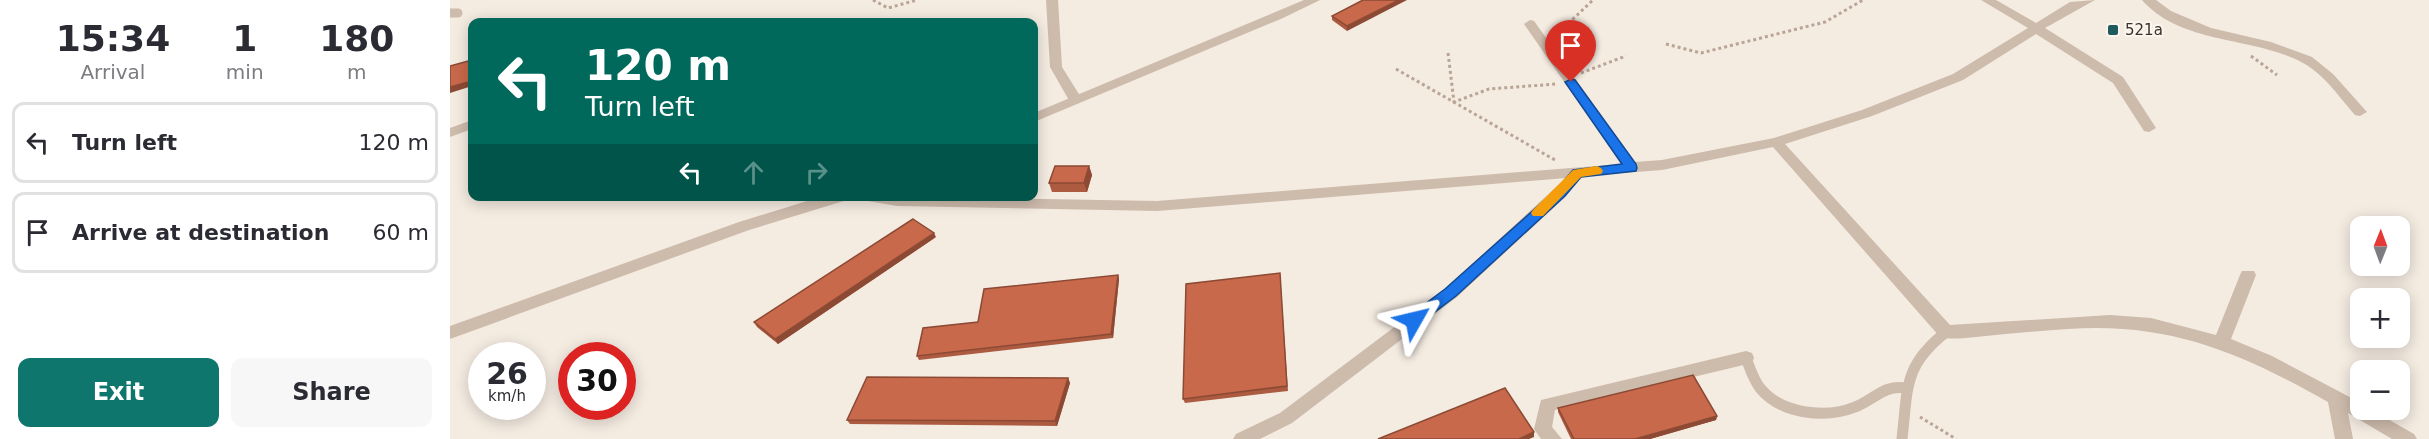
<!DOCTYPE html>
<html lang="en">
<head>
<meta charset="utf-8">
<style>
	:root { --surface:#fff; --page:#f7f7f7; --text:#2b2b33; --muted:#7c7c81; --line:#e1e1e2; --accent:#0f766e }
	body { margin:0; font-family:"DejaVu Sans",sans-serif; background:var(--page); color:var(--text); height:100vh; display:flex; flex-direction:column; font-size:22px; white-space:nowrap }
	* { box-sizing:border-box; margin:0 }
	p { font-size:20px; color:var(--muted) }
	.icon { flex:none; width:33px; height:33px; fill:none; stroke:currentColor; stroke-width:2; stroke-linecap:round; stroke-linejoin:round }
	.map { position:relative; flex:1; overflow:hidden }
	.details { display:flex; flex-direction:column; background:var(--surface); width:450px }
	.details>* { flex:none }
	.banner { position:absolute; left:18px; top:18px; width:570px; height:183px; border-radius:12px; box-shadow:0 3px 15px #0003; background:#00695c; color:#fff; overflow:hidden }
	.needle { width:39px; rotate:1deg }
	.tools { position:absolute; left:1900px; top:216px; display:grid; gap:12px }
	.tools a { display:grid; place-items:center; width:60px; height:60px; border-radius:12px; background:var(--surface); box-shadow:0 3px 15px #0003; font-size:30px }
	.speed { position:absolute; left:18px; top:342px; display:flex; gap:12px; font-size:30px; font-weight:700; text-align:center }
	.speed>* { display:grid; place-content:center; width:78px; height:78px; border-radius:50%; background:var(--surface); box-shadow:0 3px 15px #0003; line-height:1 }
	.speed small { font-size:15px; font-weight:400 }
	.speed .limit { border:9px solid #d22; background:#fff; color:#111 }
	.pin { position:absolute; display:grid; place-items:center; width:51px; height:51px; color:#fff; margin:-62px -26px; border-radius:50% 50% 50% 0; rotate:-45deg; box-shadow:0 0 6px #0007 }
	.pin .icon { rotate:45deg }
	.me { position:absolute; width:66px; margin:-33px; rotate:53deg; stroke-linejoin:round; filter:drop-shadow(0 0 4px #0008) }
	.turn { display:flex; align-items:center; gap:21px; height:126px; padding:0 18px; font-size:27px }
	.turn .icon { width:78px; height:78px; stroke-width:2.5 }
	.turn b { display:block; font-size:42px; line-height:51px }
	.lanes { display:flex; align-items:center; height:57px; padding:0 18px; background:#0003; justify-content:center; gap:30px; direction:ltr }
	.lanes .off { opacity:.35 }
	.eta { display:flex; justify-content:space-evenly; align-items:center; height:102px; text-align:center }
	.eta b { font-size:36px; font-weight:700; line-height:42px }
	.button { display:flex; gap:12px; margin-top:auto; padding:12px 18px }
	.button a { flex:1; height:69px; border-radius:12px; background:var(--accent); color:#fff; font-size:24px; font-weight:700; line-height:69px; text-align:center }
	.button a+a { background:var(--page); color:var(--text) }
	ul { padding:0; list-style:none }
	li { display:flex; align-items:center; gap:18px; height:81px; margin:0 12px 9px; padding:0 6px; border:3px solid var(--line); border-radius:12px }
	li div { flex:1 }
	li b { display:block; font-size:22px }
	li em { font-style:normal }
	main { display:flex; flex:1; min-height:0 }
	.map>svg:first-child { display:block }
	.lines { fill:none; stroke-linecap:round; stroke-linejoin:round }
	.path { stroke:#b9a596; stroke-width:3; stroke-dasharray:3 3; stroke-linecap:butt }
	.service-far1 { stroke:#cdbbac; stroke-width:9 }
	.service { stroke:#cdbbac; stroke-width:11 }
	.minor { fill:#cdbbac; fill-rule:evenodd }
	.tertiary { fill:#cdbbac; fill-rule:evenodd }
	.wall { fill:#ac5a40 }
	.shaded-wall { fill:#8c4a34 }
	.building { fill:#c8694b; stroke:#8c4a34; stroke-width:1.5 }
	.route { fill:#1a73e8; stroke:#114b97; stroke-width:1.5 }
	.slow { fill:#f59e0b }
	.poi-dot { fill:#1f5a5e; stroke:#fbf5ee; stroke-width:2 }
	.labels { text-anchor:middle; stroke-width:4.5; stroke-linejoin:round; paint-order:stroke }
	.poi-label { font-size:15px; fill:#3b302b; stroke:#fbf5ee; text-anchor:start }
</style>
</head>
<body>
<main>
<section class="details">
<div class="eta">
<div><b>15:34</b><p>Arrival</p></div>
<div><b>1</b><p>min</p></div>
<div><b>180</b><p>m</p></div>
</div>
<ul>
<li><svg class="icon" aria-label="left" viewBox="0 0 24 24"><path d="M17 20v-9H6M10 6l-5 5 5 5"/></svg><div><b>Turn left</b></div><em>120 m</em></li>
<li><svg class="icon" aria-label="arrive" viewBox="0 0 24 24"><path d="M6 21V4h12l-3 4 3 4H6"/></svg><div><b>Arrive at destination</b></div><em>60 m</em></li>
</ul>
<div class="button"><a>Exit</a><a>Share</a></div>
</section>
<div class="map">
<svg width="1979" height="439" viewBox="0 0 1979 439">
	<rect width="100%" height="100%" fill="#f4ebe1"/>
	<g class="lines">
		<g class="path">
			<polyline points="423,0 438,8 467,0"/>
			<polyline points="1105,36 1143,0"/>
			<polyline points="1216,44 1251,53 1375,22 1413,0"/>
			<polyline points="998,53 1004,102 1039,89 1106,84"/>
			<polyline points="1801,56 1827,75"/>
			<polyline points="946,69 1105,160"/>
			<polyline points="1131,73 1176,56"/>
			<polyline points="1470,417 1506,439"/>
		</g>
		<polyline class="service-far1" points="0,13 8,13"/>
		<g class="service">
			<path d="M1296,358C1300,368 1303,379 1310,388C1331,414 1375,419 1405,407C1424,400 1434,384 1456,388"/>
			<path d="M1452,439C1458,388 1453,366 1496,332"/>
		</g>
		<g class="minor">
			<polygon points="596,0 608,0 612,67 632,99 630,102 620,102 600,67"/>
			<path d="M1531,0H1546L1586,23L1620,2L1645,0L1595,28L1673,77L1706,128L1699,132L1694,131L1663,83L1586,34L1513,80L1422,116L1335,144L1500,325L1660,315L1701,318L1766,335L1790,275L1792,271H1804L1806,275L1781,339L1822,356L1911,403V410H1922L1964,434L1967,439H1942L1898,413L1903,439H1885L1878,402C1791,353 1720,322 1618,329C1587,331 1557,334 1526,337C1515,338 1501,340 1490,337L1323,147L1212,170L1133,176L1115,197L1007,297L842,423L810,439H783L786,434L830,413L995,289L1116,178L707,211L447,206L418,201L411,196L707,201L1171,164L1074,24L1080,20L1084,21L1185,162L1212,160L1324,138L1412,110L1503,74L1578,28Z"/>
			<path d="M1692,0H1706L1721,11L1761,28L1821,42L1862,57L1883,74L1917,112L1910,116L1905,115C1889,97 1875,75 1853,63C1804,36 1731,45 1692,0Z"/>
			<polygon points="22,120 22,129 0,137 0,128"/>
			<polygon points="1296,351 1302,353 1304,358 1302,363 1105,410 1102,427 1112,439 1091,439 1084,429 1091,400"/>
		</g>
		<g class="tertiary">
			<polygon points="854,0 870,0 833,18 584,122 584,113"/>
			<polygon points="373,196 399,196 397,200 299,230 0,339 0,326 289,222"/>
		</g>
	</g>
	<g class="wall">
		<polygon points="913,0 897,31 882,20 882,16"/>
		<polygon points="639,166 642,175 637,192 602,192 599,183"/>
		<polygon points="486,237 328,344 307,327 304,322"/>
		<polygon points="830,273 838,391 735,403 733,399"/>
		<polygon points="668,275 669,279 663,338 469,360 467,356 528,322"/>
		<polygon points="618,378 620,383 607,426 400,424 397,420"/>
		<polygon points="1108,408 1267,416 1266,420 1200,439 1121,439 1108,412"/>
	</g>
	<g class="shaded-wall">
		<polygon points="949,0 957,0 897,31 897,26"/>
		<polygon points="22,81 22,86 0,93 0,87"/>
		<polygon points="639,166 642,175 637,192 634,183"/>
		<polygon points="484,233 486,237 328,344 325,339"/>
		<polygon points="668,275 669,279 663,338 661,334"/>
		<polygon points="618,378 620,383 607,426 605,421"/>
		<polygon points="1267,416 1266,420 1200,439 1185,439"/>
		<polygon points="1084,432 1084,437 1079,439 1069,439"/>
	</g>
	<g class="building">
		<polygon points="913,0 949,0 897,26 882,16"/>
		<polygon points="22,60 22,81 0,87 0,66"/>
		<polygon points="605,166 639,166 634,183 599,183"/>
		<polygon points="463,219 484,233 325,339 304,322"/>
		<polygon points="830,273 837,386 733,399 736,284"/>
		<polygon points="668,275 661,334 467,356 473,328 528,322 534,289"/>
		<polygon points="1243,375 1267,416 1185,439 1124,439 1108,408"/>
		<polygon points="417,377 618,378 605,421 397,420"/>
		<polygon points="1055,388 1084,432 1069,439 928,439"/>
	</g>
	<polygon class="route" points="1121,79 1125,80 1186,164 1187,168 1186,171 1131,177 1115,196 1006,296 969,324 959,324 957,320 959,316 995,289 1106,190 1123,170 1172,164 1115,82"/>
	<polygon class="slow" points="1147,166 1151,168 1153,171 1151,174 1131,177 1093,216 1083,216 1081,213 1083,210 1123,170"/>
	<rect class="poi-dot" x="1657" y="24" width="12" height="12" rx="3"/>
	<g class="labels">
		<g class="poi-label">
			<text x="1675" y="35">521a</text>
		</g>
	</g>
</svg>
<div class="tools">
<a><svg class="needle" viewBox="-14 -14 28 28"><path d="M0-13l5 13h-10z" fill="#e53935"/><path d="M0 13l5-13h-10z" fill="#7c7c81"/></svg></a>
<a>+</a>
<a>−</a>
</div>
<div class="speed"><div>26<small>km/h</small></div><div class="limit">30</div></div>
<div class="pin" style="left:1121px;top:82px;background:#d93025"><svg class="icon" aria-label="arrive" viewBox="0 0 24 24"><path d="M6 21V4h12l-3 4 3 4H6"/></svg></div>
<svg class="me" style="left:964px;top:320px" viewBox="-20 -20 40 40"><path d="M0-17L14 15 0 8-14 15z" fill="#1a73e8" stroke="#fff" stroke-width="4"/></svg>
<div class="banner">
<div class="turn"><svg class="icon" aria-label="left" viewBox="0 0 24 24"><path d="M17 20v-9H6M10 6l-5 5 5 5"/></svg><div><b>120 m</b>Turn left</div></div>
<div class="lanes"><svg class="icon" aria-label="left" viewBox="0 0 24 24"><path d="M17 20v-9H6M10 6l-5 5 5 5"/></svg><svg class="icon off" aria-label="ahead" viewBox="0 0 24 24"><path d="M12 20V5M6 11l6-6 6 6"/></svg><svg class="icon off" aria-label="right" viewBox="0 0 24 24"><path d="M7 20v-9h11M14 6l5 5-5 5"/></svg></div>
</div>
</div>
</main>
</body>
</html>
